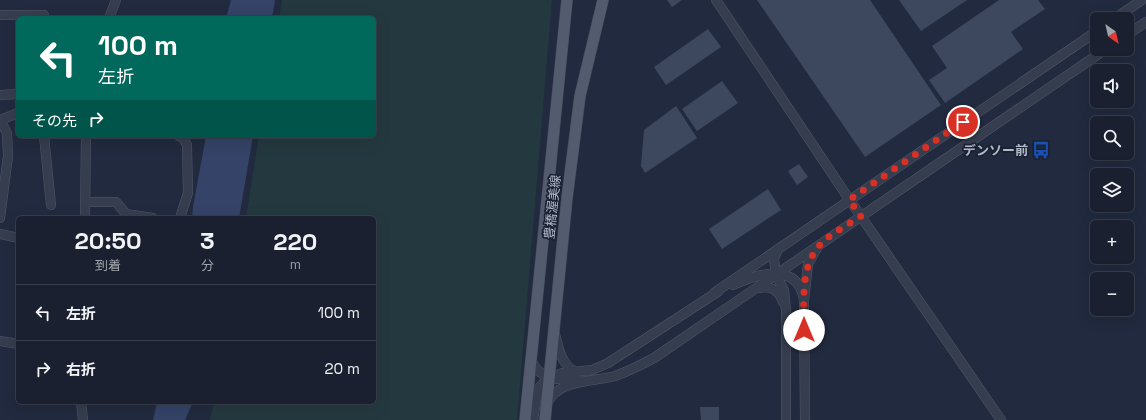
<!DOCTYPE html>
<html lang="ja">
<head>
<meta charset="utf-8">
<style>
	:root { --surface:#1a202f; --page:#272d3b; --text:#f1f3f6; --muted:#9fa3aa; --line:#383e4b }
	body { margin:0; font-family:"Space Grotesk","Noto Sans JP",sans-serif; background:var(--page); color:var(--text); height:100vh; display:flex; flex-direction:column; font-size:15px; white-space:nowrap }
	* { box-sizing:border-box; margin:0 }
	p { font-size:13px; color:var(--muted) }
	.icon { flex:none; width:22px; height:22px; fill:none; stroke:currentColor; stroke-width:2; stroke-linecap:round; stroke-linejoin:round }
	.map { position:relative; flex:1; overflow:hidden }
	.sheet { position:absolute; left:16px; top:216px; width:360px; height:188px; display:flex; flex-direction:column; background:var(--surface); border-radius:6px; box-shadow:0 4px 16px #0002,0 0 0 1px var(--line) }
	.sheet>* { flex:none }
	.hud { position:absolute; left:16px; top:16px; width:360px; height:122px; border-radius:6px; box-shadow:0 4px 16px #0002,0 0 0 1px var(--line); background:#00695c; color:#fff; overflow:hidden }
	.needle { width:26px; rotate:146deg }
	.fabs { position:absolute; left:1090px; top:12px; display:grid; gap:8px }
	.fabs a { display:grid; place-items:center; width:44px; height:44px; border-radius:6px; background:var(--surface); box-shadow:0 4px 16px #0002,0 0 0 1px var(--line); font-size:20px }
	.pin { position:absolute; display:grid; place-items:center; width:34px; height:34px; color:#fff; margin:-17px; border:2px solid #fff; border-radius:50%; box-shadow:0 1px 4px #0007 }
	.me { position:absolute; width:44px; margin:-22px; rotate:0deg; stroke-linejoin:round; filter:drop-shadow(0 0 3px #0008) }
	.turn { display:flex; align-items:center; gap:14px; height:84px; padding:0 16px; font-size:18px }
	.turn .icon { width:52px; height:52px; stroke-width:2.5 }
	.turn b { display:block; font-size:28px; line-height:34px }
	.then { display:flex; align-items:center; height:38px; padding:0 16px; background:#0003; gap:8px; font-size:15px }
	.eta { display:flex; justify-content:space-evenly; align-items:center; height:68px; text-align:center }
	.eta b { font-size:24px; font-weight:700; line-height:28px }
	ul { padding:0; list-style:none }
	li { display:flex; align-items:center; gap:12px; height:56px; padding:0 16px; border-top:1px solid var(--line) }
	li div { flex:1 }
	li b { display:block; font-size:15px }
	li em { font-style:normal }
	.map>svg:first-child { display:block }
	.green { fill:#24393f }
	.water { fill:#344367 }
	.building { fill:#3d485e }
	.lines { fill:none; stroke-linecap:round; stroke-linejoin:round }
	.minor-casing { stroke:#515869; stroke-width:10 }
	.major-casing { stroke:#3f4657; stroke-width:12 }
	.minor { stroke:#363d4e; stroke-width:9 }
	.major { stroke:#535b6f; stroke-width:11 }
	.route { stroke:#d93025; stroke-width:7; stroke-dasharray:0 12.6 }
	.labels { text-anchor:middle; stroke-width:3.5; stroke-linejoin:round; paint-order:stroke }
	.poi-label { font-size:13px; font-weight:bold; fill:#b1b8ca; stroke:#1b2233; text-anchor:end }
	.street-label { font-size:13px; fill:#b1b8ca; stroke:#1b2233 }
</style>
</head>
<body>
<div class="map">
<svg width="1146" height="420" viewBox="0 0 1146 420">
	<rect width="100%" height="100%" fill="#222a3f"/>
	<polygon class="green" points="282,0 552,0 517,420 210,420 214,402 374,402 374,218 246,218 259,136 374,136 374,18 279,18"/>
	<g class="water">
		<polygon points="231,0 275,0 272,18 226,18"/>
		<polygon points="206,136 253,136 239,218 192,218 193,207"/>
		<polygon points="157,402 193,402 185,420 153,420"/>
	</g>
	<g class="building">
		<polygon points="667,0 682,0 672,7"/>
		<polygon points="757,0 870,0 941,105 865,157"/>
		<polygon points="899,0 967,0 921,31"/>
		<polygon points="999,0 1038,0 1045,9 1011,32 1023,49 945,103 929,80 947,68 932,46"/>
		<polygon points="708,29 721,47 666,85 654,67"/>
		<polygon points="722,81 738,103 697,131 682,109"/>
		<polygon points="676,106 697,138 645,173 641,166 644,130"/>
		<polygon points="799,164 808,177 797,185 788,171"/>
		<polygon points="768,189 781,210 722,249 709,229"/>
		<polygon points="700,407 719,407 719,420 701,420"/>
	</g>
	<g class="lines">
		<g class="minor-casing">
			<g id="minor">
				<polyline points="716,0 849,199 1001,420"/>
				<polyline points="0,15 44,15"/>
				<polyline points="109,18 116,0"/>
				<polyline points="1114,19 1142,0"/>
				<polyline points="1127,35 1146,22"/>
				<polyline points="0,95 18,94"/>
				<polyline points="0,120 18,113"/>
				<polyline points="44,136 51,205"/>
				<polyline points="179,136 183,138 187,145 188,193 180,218"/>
				<polyline points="86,202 116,202 126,214 153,218"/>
				<polyline points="0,218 8,156 7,133 0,120"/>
				<polyline points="85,218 86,136"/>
				<polyline points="0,234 18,238"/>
				<polyline points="778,249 774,259 776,275 784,290 786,311 786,420"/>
				<path d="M733,285C759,273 798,262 804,300"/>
				<path d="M757,288C770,286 778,288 783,302"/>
				<polyline points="714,293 1097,31"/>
				<path d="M555,334C559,350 561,363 575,372"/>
				<polyline points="0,341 18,344"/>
				<path d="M531,359C538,380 559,380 578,380"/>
				<polyline points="81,402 83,420"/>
				<path d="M547,404C557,379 593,382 615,376C629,371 641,365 654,358L1106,49"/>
				<polyline points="533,420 538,389 547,379 563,373 592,370 608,363 719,291"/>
				<polyline points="805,420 804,300 808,264 817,248"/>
			</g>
		</g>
		<g class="major-casing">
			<g id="major">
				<polyline points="525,420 567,0"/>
				<polyline points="545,420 567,198 580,96 603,0"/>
			</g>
		</g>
		<use href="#minor" class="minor"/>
		<use href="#major" class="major"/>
	</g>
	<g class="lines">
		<path class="route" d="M804,330C804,303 800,266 820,245C831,233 848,225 861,216L849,200L963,122"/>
	</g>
	<defs>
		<g id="bus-bare" transform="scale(1.38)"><path d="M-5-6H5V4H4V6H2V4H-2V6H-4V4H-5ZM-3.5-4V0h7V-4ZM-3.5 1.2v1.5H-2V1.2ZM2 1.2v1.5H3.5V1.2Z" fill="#1a4fb4" stroke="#1b2233" stroke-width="2.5" paint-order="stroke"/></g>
	</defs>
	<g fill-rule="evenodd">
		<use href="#bus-bare" x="1041" y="150"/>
	</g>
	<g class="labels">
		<g class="poi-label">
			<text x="1028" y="155">デンソー前</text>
		</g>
		<g class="street-label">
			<text transform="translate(552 207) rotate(-84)" y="5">豊橋渥美線</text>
		</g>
	</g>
</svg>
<div class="fabs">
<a><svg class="needle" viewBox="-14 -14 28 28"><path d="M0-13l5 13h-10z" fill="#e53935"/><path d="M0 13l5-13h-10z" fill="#9fa3aa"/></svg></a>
<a><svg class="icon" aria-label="sound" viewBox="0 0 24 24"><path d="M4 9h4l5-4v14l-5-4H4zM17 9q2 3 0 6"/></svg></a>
<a><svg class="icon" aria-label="search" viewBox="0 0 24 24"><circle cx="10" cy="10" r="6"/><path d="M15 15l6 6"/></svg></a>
<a><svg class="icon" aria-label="layers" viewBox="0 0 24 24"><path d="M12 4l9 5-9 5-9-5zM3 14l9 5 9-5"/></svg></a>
<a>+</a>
<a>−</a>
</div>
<div class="pin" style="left:963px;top:122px;background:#d93025"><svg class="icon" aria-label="arrive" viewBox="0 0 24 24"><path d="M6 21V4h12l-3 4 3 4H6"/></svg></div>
<svg class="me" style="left:804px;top:330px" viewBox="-20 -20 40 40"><circle r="19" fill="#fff"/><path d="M0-13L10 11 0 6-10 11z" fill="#d93025"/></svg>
<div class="hud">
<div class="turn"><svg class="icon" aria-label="left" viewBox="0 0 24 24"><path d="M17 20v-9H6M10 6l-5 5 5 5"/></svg><div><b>100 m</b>左折</div></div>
<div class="then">その先<svg class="icon" aria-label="right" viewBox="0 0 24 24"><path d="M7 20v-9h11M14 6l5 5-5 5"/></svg></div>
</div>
<section class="sheet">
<div class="eta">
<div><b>20:50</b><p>到着</p></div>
<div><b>3</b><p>分</p></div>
<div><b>220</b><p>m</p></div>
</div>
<ul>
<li><svg class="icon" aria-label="left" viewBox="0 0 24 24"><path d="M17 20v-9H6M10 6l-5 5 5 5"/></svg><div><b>左折</b></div><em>100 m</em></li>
<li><svg class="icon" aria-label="right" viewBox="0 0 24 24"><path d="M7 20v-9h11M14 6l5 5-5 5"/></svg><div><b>右折</b></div><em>20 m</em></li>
</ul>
</section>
</div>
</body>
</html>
